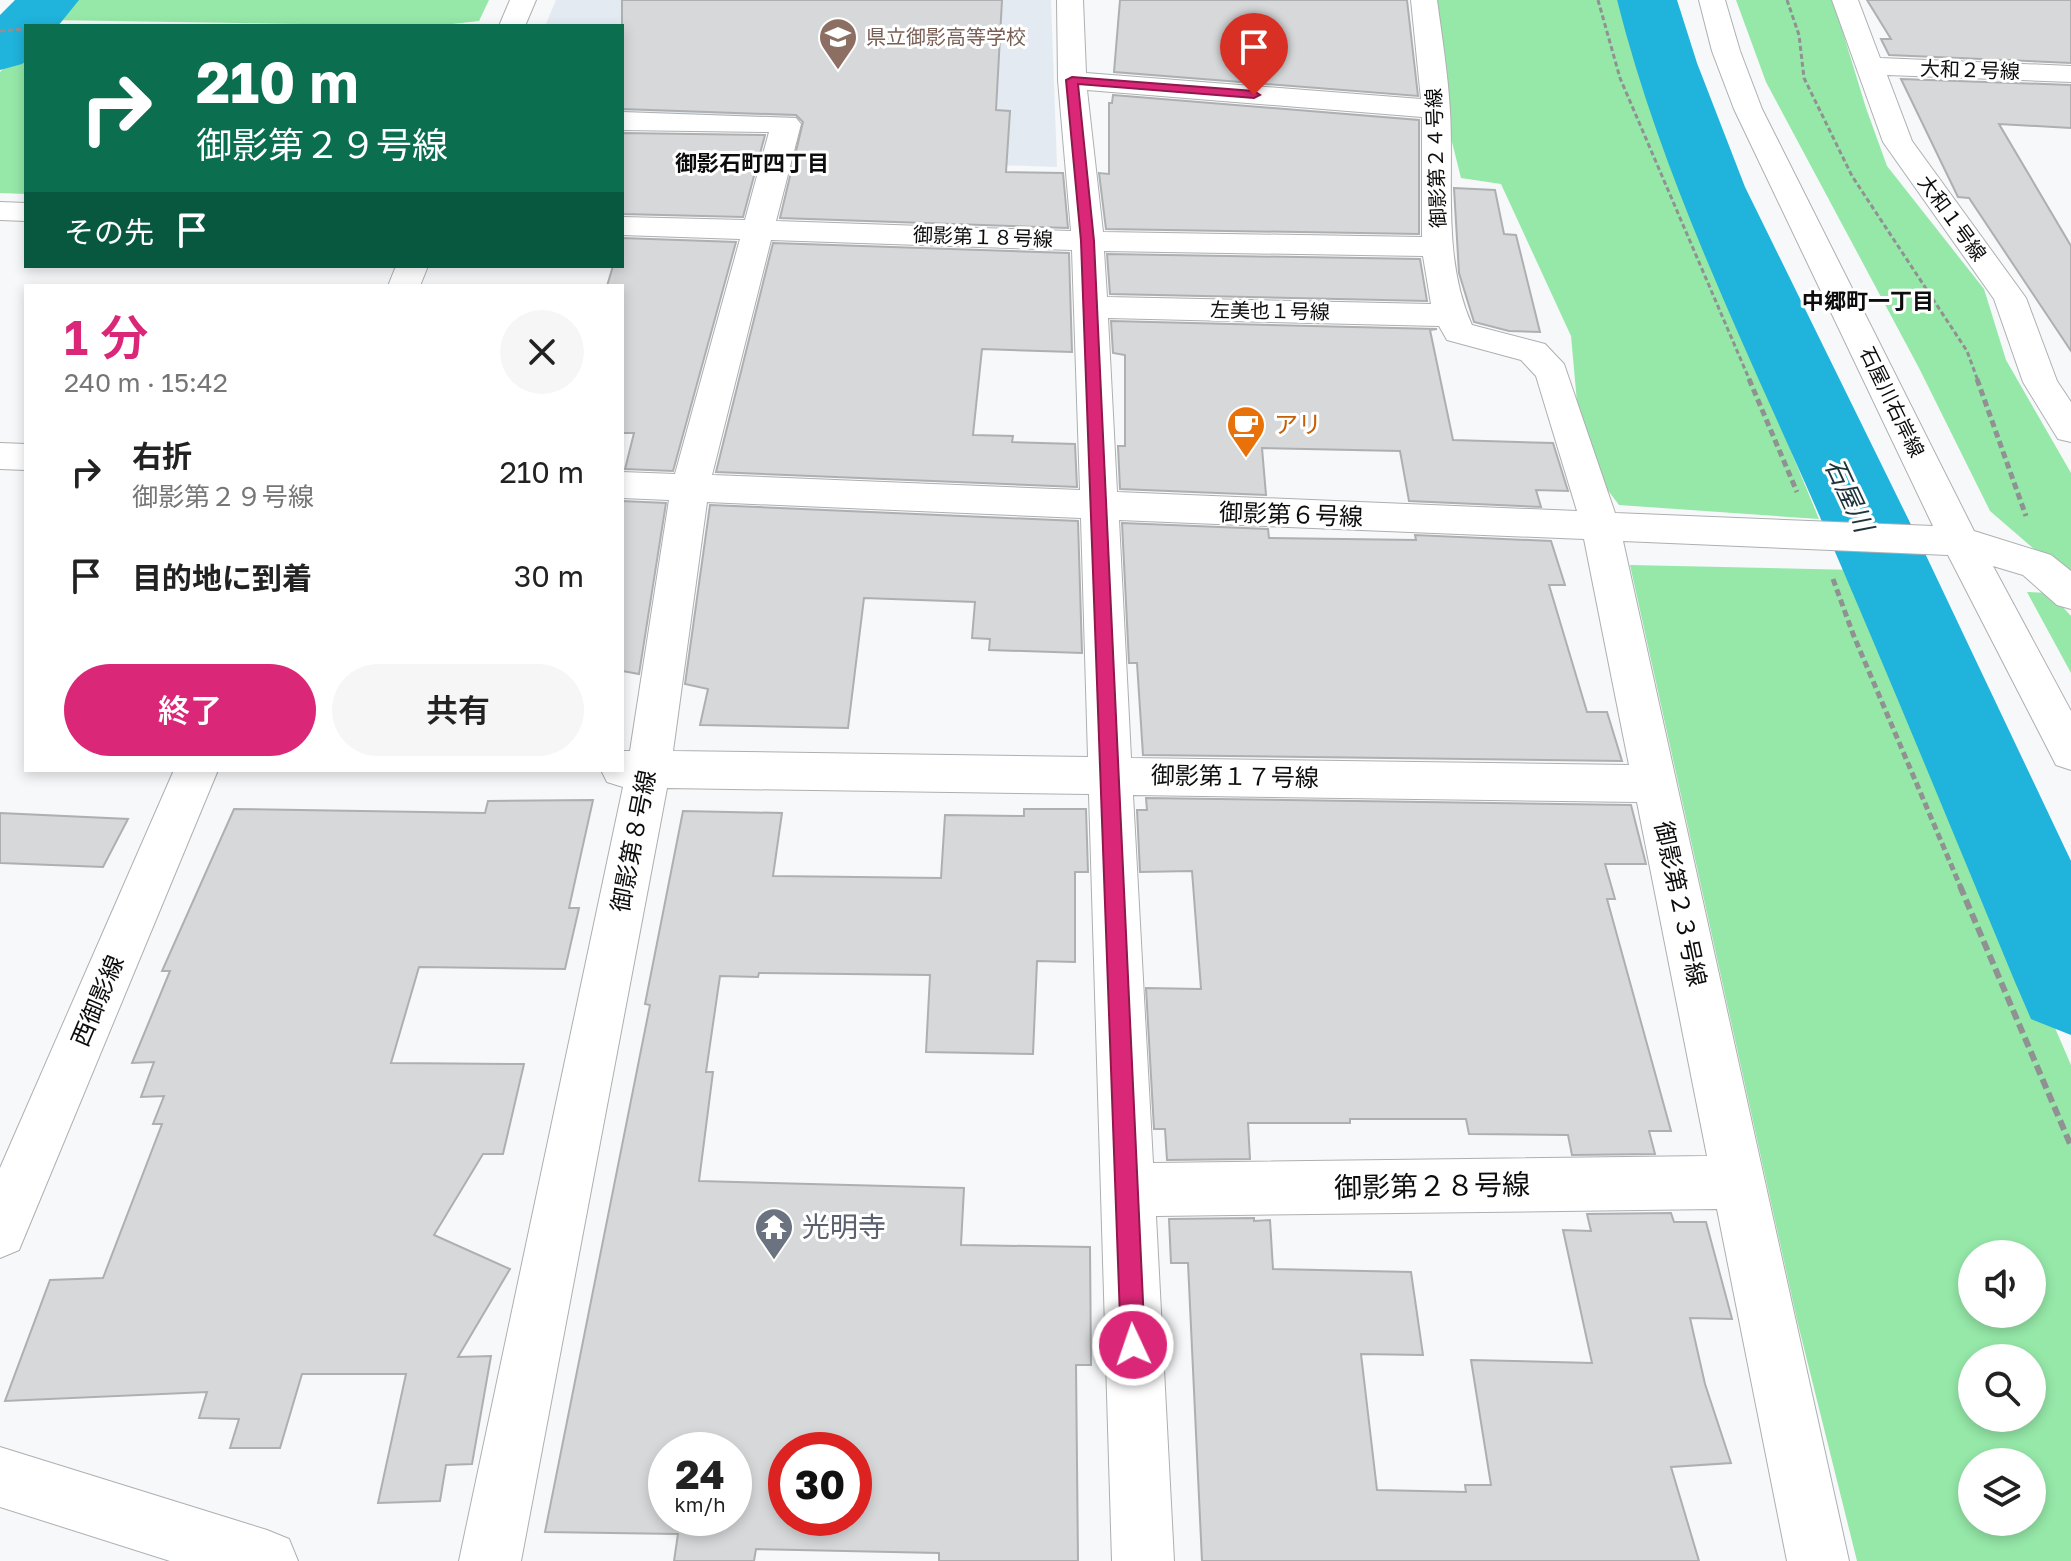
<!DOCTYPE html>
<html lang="ja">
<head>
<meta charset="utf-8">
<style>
	:root { --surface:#fff; --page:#f6f6f6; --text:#222; --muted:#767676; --accent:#db2777 }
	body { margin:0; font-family:"Golos Text","Noto Sans JP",sans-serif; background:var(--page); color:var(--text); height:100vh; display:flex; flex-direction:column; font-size:30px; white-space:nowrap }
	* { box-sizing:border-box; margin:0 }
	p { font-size:26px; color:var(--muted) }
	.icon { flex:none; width:44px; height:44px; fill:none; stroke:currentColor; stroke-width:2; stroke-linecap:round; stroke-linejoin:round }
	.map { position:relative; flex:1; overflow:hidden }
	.sheet { position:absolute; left:24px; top:284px; width:600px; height:488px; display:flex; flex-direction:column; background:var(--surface); border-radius:0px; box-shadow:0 4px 12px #0003 }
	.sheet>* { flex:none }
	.hud { position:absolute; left:24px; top:24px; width:600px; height:244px; border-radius:0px; box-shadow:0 4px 12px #0003; background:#0b6e4f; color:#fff; overflow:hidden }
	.buttons { position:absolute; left:1958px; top:1240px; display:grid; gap:16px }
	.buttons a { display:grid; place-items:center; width:88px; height:88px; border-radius:50%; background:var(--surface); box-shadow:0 4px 12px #0003; font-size:40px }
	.speed { position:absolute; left:648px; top:1432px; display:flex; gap:16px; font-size:40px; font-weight:700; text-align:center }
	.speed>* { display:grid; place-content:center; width:104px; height:104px; border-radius:50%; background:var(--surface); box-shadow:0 4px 12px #0003; line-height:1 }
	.speed small { font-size:20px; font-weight:400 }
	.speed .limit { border:12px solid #d22; background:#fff; color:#111 }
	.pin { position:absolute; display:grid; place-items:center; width:68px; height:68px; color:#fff; margin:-82px -34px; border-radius:50% 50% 50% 0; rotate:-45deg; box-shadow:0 0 8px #0007 }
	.pin .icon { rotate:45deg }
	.me { position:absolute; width:88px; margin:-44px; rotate:357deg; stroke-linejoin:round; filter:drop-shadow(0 0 6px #0008) }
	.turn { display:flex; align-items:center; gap:28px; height:168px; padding:0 40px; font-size:36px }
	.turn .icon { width:104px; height:104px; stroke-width:2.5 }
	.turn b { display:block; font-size:56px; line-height:68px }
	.then { display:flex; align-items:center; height:76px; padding:0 40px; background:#0003; gap:16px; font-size:30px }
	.round { display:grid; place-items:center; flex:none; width:84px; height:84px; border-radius:42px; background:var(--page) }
	.headline { display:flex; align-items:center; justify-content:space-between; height:136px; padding:0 40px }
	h1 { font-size:48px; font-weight:600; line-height:60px; color:var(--accent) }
	.button { display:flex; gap:16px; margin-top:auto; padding:16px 40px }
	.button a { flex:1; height:92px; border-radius:48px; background:var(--accent); color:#fff; font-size:32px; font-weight:600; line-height:92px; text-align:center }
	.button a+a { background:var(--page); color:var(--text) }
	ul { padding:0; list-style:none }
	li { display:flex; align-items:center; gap:24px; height:104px; padding:0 40px }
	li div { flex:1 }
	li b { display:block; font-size:30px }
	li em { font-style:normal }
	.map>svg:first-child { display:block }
	.built { fill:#e3eaf1 }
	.green { fill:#95e8a8; fill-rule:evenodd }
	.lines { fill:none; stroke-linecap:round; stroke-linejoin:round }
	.river { fill:#20b3db; fill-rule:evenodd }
	.building { fill:#d6d8d9; stroke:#adafb1; stroke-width:2; fill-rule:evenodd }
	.minor-casing { stroke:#adafb1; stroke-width:2 }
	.path-far2 { stroke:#909193; stroke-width:3; stroke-dasharray:5 3; stroke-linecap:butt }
	.path-far1 { stroke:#909193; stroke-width:5; stroke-dasharray:7 4; stroke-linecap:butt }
	.path { stroke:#909193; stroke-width:6; stroke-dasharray:10 5; stroke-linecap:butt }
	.minor { fill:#fff; fill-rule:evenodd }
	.route { fill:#db2777; stroke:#8e194d; stroke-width:2 }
	.labels { text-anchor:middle; stroke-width:6; stroke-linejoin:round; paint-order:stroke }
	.far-education-label { font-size:20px; fill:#785e54; stroke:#fff; text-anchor:start }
	.far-street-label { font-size:20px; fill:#0d0d0e; stroke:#fff }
	.far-neighbourhood-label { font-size:22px; font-weight:bold; fill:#0d0d0e; stroke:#fff }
	.food-label { font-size:24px; fill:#c56008; stroke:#fff; text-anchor:start }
	.street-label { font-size:24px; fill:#0d0d0e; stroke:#fff }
	.water-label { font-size:26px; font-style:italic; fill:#1c333a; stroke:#fff }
	.near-street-label { font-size:28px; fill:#0d0d0e; stroke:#fff }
	.near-worship-label { font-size:28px; fill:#5b616d; stroke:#fff; text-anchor:start }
</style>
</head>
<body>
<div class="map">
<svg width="2071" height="1561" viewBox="0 0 2071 1561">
	<rect width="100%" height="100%" fill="#f6f8fa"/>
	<polygon class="built" points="556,0 1051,0 1057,167 798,158 806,121 622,116 622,26 545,26"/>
	<g class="green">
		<polygon points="67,0 489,0 479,21 434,26 48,20"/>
		<polygon points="1434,0 1617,0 1653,116 1819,519 1619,505 1595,473 1577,402 1571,336 1501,184 1461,178 1448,126"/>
		<polygon points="1736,0 1833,0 1866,108 1887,166 1984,289 2006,360 2071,473 2071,581 1990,511 1919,368 1766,82"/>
		<polygon points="26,46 26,194 0,193 0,72"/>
		<path d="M1630,565L1857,570L2071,1065V1561H1857L1797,1320ZM2032,1254V1314H1972V1254ZM2032,1358V1418H1972V1358ZM2032,1462V1522H1972V1462Z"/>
		<polygon points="2027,592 2050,593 2071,616 2071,673"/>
	</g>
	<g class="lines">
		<g class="river">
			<polygon points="15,0 79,0 58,26 26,26 26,61 22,64 0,70 0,15"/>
			<path d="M1617,0H1677L1697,63L1745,187L1922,547L2071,861V1035L2031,1019L2015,982C1946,816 1878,649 1806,485C1735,325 1660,170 1617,0Z"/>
		</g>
	</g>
	<g class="building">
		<polygon points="622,0 1002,0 996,110 1010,111 1006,172 1063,173 1068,228 780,218 803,122 796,115 622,109"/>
		<polygon points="1120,0 1407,0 1418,96 1114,72"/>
		<polygon points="1867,0 2071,0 2071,63 1889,55 1881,39 1891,39"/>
		<polygon points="1901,79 2071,85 2071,128 1999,124 2071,246 2071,351 1969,198 1958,197"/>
		<polygon points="1113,95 1419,120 1419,234 1106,229 1099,173 1109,174 1109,103 1112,103"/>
		<polygon points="622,133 765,135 743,217 622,214"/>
		<polygon points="1454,188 1495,190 1504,234 1516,235 1540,332 1509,331 1474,322 1459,273"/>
		<polygon points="622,238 736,242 673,471 625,469 634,433 622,433 622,286 607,286 613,266 622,266"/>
		<polygon points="773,243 1069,253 1072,352 982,349 973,435 1013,436 1012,442 1075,444 1077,487 716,472"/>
		<polygon points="1107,254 1420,259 1427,301 1110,294"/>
		<polygon points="1111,321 1437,329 1430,330 1453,440 1553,443 1568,491 1536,490 1541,507 1409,501 1400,451 1262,448 1266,495 1120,489 1118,446 1125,446 1125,355 1113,353"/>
		<polygon points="622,501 666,503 639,674 622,671"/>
		<polygon points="710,505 1078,521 1082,653 989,650 990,639 972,638 975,602 864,598 848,728 700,725 708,689 685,684"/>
		<polygon points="1122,523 1268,529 1269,538 1416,540 1415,535 1551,541 1565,585 1549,585 1587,712 1607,712 1622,761 1143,755 1137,663 1129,663"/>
		<polygon points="1146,798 1631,805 1646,864 1605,864 1615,899 1607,899 1671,1131 1649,1131 1655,1154 1572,1155 1568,1135 1469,1134 1466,1119 1350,1119 1350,1123 1248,1123 1250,1159 1167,1160 1165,1129 1154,1129 1146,988 1201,989 1192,871 1140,872 1137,810 1147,810"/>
		<polygon points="593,800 569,908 579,908 565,969 419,967 391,1063 524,1064 503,1154 483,1154 434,1235 510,1269 458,1357 491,1356 472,1464 446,1465 440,1501 378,1503 406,1374 302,1374 280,1448 230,1448 239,1419 199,1418 207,1392 5,1401 50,1280 103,1278 162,1124 153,1124 164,1096 141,1097 154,1062 132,1063 170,971 162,971 234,809 485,813 488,801"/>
		<path d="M1024,809H1086L1088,872H1075V962L1037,961L1033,1054L926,1052L930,975L759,973L758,977L720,976L706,1072H713L699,1181L964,1188L961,1245L1090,1247L1091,1365H1076L1078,1561H939V1553L756,1549L754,1561H674L678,1534L545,1532L650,1005L645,1004L683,811L782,813L773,876L941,878L945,815L1024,816ZM666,1450H734V1518H666ZM786,1450H854V1518H786Z"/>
		<polygon points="0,813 128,819 103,867 0,863"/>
		<polygon points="1671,1213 1674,1222 1706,1222 1732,1319 1690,1318 1705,1384 1731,1463 1671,1467 1699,1561 1202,1561 1188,1263 1171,1263 1169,1219 1254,1218 1254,1221 1270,1220 1273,1269 1411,1272 1423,1355 1361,1354 1377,1490 1466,1492 1465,1485 1491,1485 1471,1360 1592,1363 1563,1230 1591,1231 1587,1214"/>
	</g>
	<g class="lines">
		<g class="minor-casing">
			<g id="minor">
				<polygon points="510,0 536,0 525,26 499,26"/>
				<path d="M1057,0H1083L1086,73L1421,99L1411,0H1437C1442,37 1448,74 1450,111C1454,181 1442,259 1472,325L1545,344L1564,364L1615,513L1933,526L1734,109L1712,51L1699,0H1725L1740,51L1762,109L1974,531L2051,555L2071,571V609L2057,605L2023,575L1993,566L2071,711V770L2056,765L1948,555L1623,541L1849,1561H1787L1717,1209L1156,1216L1174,1561H1112L1089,794L667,788L521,1561H459L623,787L607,782L601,770H622V751H630L669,500L622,498V472L675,474L740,239L622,235V217L745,220L769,132L622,130V112L796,118L801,124L776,221L1071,231L1058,80ZM1087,90L1422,117V237L1103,232ZM771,240L1072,250L1080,490L712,475ZM1104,251L1423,256L1431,304L1107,297ZM1108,318L1439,326L1447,340L1521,360L1536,376L1577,511L1117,492ZM707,502L1081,518L1088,757L673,751ZM1119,520L1584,539L1629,765L1131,758ZM1133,795L1637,802L1707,1156L1153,1163Z"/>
				<polygon points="1832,0 1858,0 1880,58 2071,66 2071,82 1887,75 1912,141 2026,298 2057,381 2071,402 2071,442 2058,439 2023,382 1994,299 1883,142"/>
				<polygon points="0,202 26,203 26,221 0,220"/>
				<polygon points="396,266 428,266 420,286 388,286"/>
				<polygon points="0,443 26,444 26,470 0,469"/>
				<polygon points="174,770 218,770 19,1250 0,1258 0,1168"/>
				<polygon points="0,1447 267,1530 289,1539 298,1561 170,1561 0,1507"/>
			</g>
		</g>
		<g class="path-far2">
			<polyline points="1598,0 1620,78 1750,381"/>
			<polyline points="1787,0 1799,35 1804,78 1852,176 1967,351 1978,381"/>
			<polyline points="0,31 26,29"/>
		</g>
		<g class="path-far1">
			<polyline points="1749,379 1797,492"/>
			<polyline points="1977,379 2026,516"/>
			<polyline points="1833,579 1853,634 1961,888"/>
		</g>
		<polyline class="path" points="1960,886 2071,1146"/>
		<use href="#minor" class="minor"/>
	</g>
	<polygon class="route" points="1072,77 1254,91 1260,95 1254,98 1078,84 1094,241 1145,1345 1142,1353 1133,1356 1125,1353 1121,1345 1081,241 1066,80"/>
	<defs>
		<g id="school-pin" transform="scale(2)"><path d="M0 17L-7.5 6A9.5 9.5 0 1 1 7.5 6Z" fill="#8d6e63" stroke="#fff"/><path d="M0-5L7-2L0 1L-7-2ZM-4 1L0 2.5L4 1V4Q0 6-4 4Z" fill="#fff"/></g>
		<g id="cafe-pin" transform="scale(2)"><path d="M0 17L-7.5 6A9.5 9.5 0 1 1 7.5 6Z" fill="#e8710a" stroke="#fff"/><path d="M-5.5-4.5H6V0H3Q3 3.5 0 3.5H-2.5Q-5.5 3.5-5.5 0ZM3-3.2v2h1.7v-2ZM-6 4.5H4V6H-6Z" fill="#fff"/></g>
		<g id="temple-pin" transform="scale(2)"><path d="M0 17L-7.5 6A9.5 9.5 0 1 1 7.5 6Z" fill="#6b7280" stroke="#fff"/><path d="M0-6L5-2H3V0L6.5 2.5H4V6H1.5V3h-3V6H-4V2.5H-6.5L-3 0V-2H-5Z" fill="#fff"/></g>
	</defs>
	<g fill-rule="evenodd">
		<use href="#school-pin" x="838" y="37"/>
		<use href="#cafe-pin" x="1246" y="425"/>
		<use href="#temple-pin" x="774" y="1227"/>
	</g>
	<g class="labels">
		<g class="far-education-label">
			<text x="866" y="44">県立御影高等学校</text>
		</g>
		<g class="far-street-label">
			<text transform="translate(1970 70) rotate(2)" y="7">大和２号線</text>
			<text transform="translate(1436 158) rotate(-92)" y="7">御影第２４号線</text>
			<text transform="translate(1952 218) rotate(54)" y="7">大和１号線</text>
			<text transform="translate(983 237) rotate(2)" y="7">御影第１８号線</text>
			<text transform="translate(1270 311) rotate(1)" y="7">左美也１号線</text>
			<text transform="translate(1892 402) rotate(64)" y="7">石屋川右岸線</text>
		</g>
		<g class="far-neighbourhood-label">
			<text x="752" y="171">御影石町四丁目</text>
			<text x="1868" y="309">中郷町一丁目</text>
		</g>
		<g class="food-label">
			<text x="1274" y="433">アリ</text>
		</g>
		<g class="street-label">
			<text transform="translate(1291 515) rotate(2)" y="8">御影第６号線</text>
			<text transform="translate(1235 777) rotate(1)" y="8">御影第１７号線</text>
			<text transform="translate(634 841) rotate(-79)" y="8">御影第８号線</text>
			<text transform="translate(1680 904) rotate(78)" y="8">御影第２３号線</text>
			<text transform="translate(98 1001) rotate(-67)" y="8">西御影線</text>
		</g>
		<g class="water-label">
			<text transform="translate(1849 495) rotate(65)" y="9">石屋川</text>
		</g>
		<g class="near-street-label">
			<text transform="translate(1432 1186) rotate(-1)" y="10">御影第２８号線</text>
		</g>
		<g class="near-worship-label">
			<text x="802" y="1237">光明寺</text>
		</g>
	</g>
</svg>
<div class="buttons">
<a><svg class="icon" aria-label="sound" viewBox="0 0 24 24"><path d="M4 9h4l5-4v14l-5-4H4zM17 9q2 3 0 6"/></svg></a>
<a><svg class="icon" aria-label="search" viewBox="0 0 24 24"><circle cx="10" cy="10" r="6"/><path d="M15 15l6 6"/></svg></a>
<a><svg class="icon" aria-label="layers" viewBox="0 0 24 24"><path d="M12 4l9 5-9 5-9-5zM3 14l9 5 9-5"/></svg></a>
</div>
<div class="speed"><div>24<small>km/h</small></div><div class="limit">30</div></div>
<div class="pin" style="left:1254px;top:95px;background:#d93025"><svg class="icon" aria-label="arrive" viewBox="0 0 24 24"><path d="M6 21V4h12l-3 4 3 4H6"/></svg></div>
<svg class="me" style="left:1133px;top:1345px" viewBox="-20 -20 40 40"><circle r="17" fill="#db2777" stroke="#fff" stroke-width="3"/><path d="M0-11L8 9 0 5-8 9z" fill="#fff"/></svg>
<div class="hud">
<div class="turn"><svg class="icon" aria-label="right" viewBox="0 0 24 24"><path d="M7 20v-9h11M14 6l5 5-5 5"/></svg><div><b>210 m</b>御影第２９号線</div></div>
<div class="then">その先<svg class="icon" aria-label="arrive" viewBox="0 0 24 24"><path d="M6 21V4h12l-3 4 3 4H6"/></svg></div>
</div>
<section class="sheet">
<div class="headline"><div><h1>1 分</h1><p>240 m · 15:42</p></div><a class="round"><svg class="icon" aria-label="close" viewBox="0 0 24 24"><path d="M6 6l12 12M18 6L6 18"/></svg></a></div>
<ul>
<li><svg class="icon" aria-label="right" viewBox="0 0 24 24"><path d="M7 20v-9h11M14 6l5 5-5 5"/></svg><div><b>右折</b><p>御影第２９号線</p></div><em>210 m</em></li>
<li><svg class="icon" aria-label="arrive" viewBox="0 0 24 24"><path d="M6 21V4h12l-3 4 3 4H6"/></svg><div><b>目的地に到着</b></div><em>30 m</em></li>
</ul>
<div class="button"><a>終了</a><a>共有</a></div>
</section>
</div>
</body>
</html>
